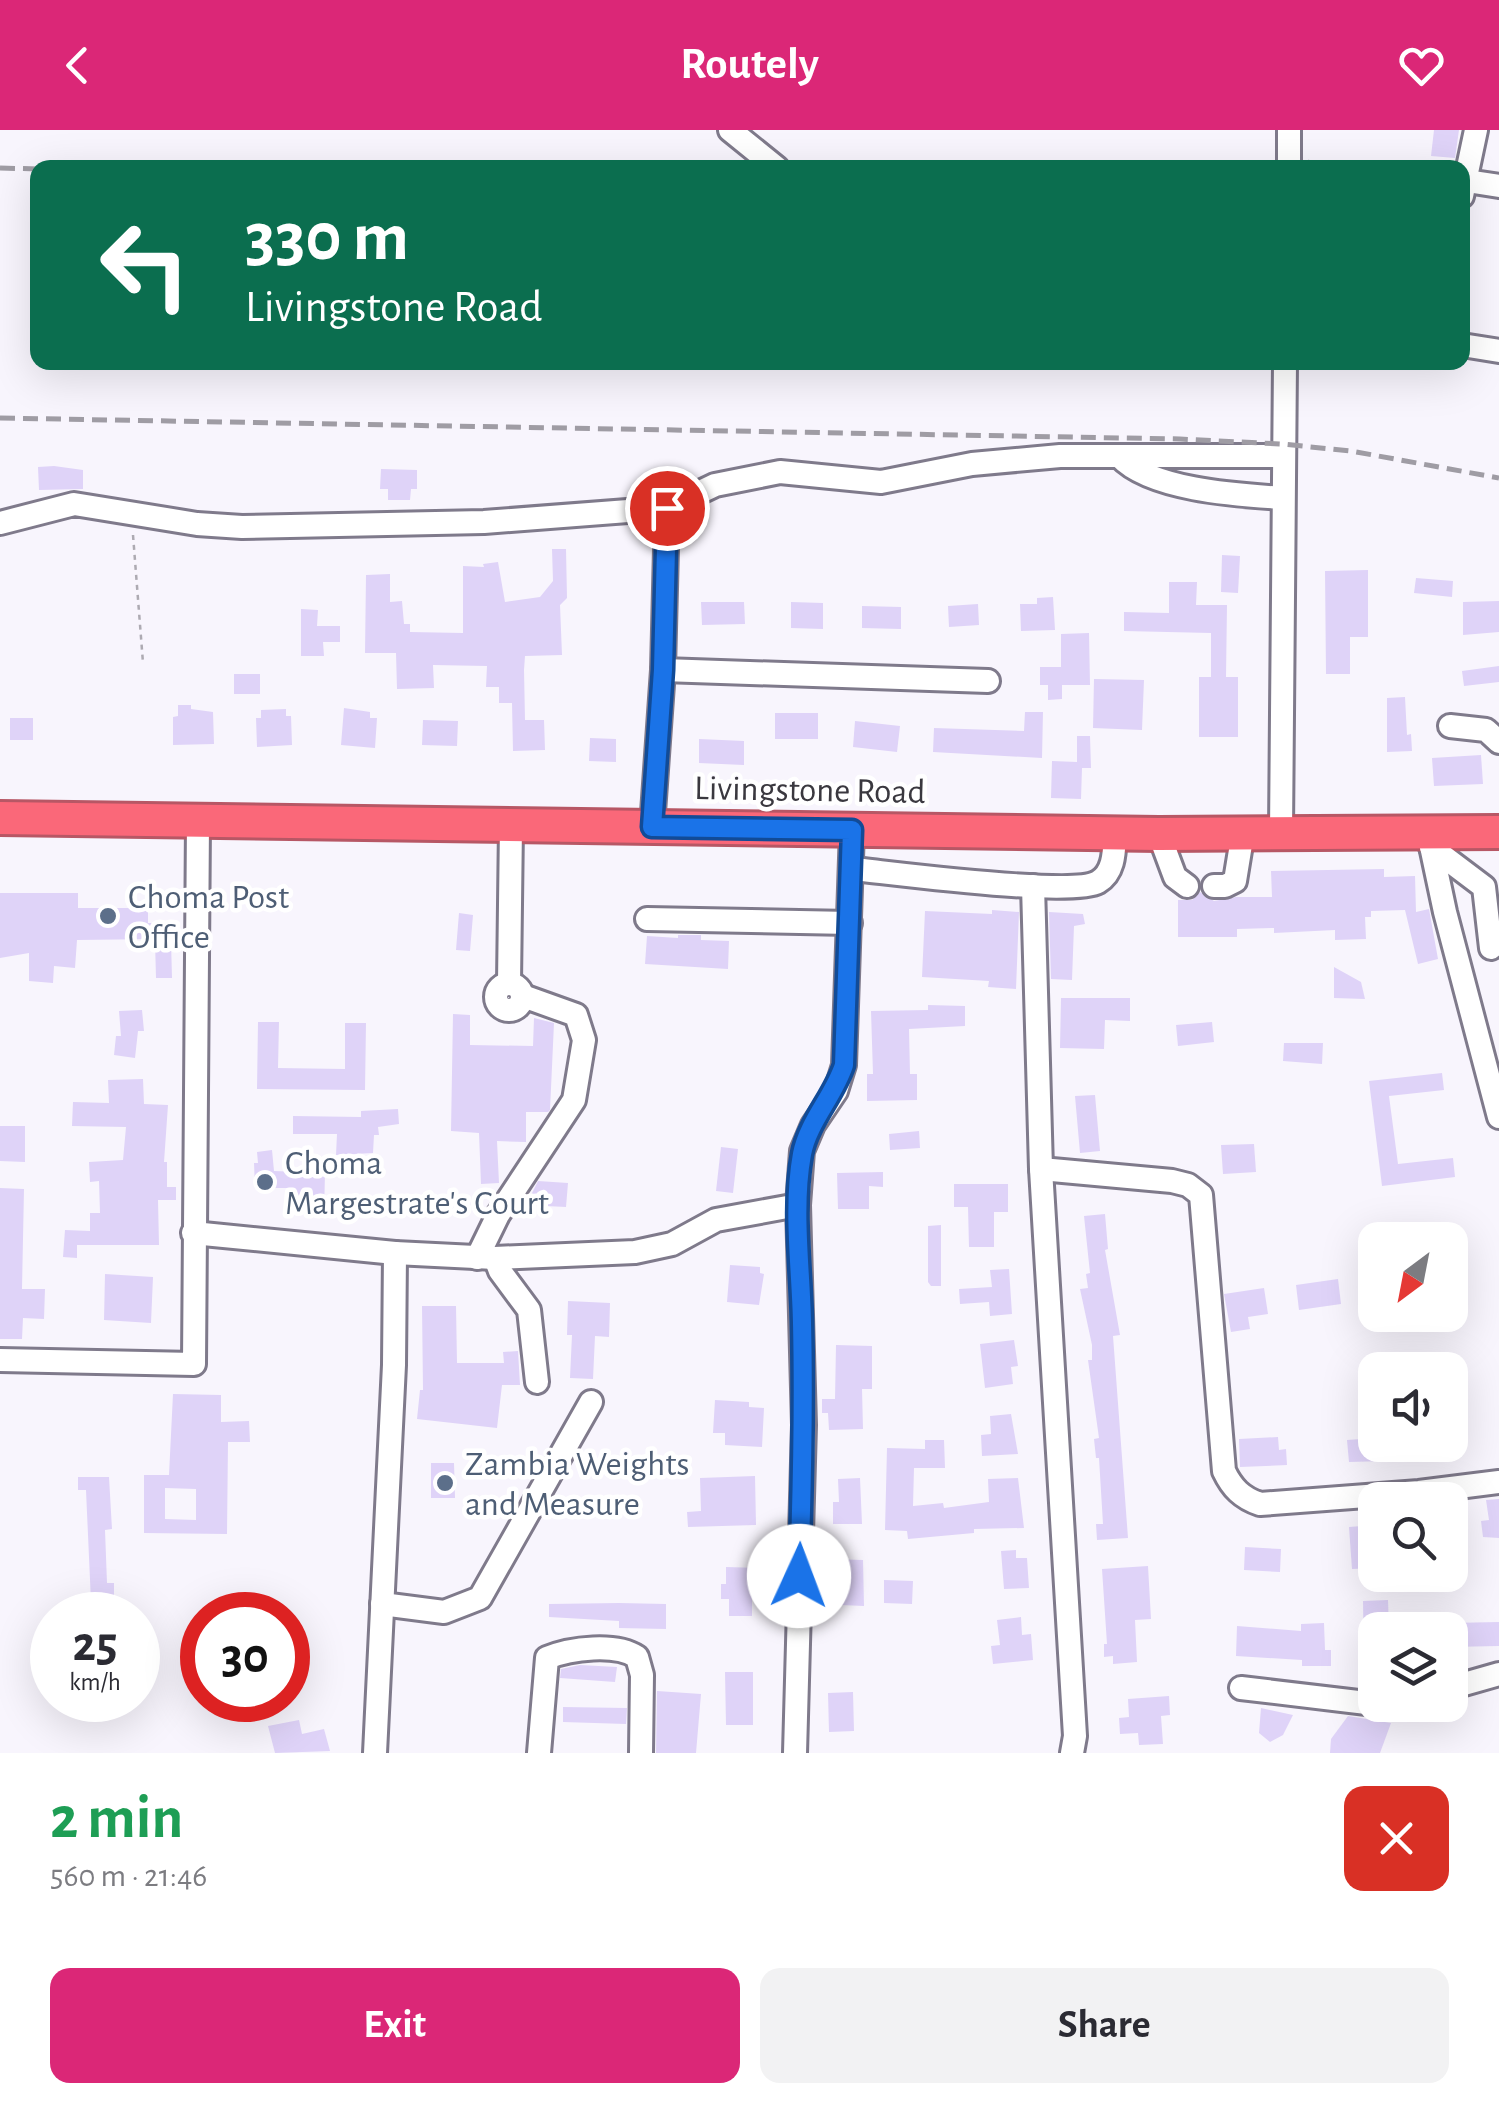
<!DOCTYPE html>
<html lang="en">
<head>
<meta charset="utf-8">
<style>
	:root { --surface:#fff; --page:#f2f2f3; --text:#2b2b33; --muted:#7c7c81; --accent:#db2777 }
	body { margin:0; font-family:"Alegreya Sans",sans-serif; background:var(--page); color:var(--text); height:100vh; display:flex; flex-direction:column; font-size:38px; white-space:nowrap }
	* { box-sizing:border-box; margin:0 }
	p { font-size:32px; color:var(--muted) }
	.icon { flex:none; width:55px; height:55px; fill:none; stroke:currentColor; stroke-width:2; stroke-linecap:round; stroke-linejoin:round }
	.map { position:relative; height:1623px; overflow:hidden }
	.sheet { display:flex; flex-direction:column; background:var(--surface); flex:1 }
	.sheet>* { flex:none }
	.banner { position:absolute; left:30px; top:30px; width:1440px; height:210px; border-radius:20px; box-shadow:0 10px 40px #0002; background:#0b6e4f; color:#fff; overflow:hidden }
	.needle { width:65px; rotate:212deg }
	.tools { position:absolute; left:1358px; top:1092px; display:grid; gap:20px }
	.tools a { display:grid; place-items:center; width:110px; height:110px; border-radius:20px; background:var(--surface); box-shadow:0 10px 40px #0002; font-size:50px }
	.speed { position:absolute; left:30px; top:1462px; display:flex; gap:20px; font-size:50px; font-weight:700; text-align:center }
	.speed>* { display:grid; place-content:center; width:130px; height:130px; border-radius:50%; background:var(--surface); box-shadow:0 10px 40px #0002; line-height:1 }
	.speed small { font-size:25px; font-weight:400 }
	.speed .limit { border:15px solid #d22; background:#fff; color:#111 }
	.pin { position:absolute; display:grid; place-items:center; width:85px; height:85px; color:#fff; margin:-42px; border:5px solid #fff; border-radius:50%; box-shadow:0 2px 10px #0007 }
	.me { position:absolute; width:110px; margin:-55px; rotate:2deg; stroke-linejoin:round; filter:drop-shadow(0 0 8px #0008) }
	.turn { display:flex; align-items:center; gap:35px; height:210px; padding:0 50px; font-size:45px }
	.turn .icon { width:130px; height:130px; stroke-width:2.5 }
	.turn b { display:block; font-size:70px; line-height:85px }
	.round { display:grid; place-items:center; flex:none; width:105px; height:105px; border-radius:20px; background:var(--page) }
	.head { display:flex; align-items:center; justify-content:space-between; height:170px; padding:0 50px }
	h1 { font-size:60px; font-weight:600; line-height:75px; color:#1e9e55 }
	.cta { display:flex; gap:20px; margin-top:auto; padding:20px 50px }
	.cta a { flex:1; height:115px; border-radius:20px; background:var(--accent); color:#fff; font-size:40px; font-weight:600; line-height:115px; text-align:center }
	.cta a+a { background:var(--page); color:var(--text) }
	header { display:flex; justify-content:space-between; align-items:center; height:130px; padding:0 50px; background:var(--accent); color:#fff; font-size:45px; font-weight:600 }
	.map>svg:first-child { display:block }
	.building { fill:#dfd3f8; fill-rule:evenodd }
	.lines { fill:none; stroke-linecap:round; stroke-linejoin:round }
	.minor-casing { stroke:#7f7a8b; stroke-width:28 }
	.highway-casing { stroke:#b75765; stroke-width:38 }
	.path { stroke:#adaab2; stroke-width:2.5; stroke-dasharray:5 5; stroke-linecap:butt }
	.minor { stroke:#fff; stroke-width:22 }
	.highway { stroke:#fa6879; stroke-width:32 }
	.rail { stroke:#9f9ca4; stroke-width:5; stroke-dasharray:15 8; stroke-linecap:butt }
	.route-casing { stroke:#114b97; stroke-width:25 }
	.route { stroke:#1a73e8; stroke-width:18 }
	.service-dot { fill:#5c6f8a; stroke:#fff; stroke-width:4 }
	.labels { text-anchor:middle; stroke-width:9; stroke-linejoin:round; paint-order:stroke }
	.street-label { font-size:35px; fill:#3a383f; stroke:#fff }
	.service-label { font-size:35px; fill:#4e5e75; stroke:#fff; text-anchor:start }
</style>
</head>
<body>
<header><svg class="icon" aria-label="back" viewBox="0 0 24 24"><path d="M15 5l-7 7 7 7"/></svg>Routely<svg class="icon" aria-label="heart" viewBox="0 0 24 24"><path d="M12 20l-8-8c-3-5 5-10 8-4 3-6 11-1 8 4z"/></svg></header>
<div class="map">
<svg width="1499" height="1623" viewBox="0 0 1499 1623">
	<rect width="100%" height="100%" fill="#f8f5fd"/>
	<g class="building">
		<polygon points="1434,0 1459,0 1455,28 1431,26"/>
		<polygon points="54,336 83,340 83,359 39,360 38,337"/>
		<polygon points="381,339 417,340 417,359 411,359 410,370 388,370 388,359 380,359"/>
		<polygon points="552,419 566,419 567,468 560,475 562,525 525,526 524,540 525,590 544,590 545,620 513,621 512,573 499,573 499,557 486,557 487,536 433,535 434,558 397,559 396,523 365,523 366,445 390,444 390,472 402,471 404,494 410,494 410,502 463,503 463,436 484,437 483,434 498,432 505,472 540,467 553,451"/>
		<polygon points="1222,425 1240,426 1238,463 1221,462"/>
		<polygon points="1368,440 1368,507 1350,507 1350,544 1326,544 1325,441"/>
		<polygon points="1416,448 1453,451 1452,467 1414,463"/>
		<polygon points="1169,452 1197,452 1196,475 1227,475 1226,547 1238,547 1238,607 1199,607 1199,547 1211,547 1211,503 1124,501 1124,482 1169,483"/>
		<polygon points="1053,467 1055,500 1021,501 1020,474 1037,474 1037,468"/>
		<polygon points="1499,471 1499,502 1463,505 1463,472"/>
		<polygon points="701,472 744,472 745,494 702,495"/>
		<polygon points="791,472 823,473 823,499 791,498"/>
		<polygon points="978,474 979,495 949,497 948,476"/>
		<polygon points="862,476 901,477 901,499 862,498"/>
		<polygon points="301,479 318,480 317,496 340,496 340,512 323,512 324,526 301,526"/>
		<polygon points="1089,503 1090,555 1062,555 1062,569 1048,570 1048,555 1040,555 1040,537 1061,537 1061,504"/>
		<polygon points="1499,536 1499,552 1464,556 1462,541"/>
		<rect x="234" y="544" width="26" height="20"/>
		<polygon points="1094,549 1144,550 1142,600 1093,598"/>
		<polygon points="1405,567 1407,605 1411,604 1412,621 1387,622 1387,568"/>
		<polygon points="178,575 191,575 191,579 213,582 214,614 173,615 173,587 178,586"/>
		<polygon points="344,578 370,582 370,588 377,588 375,618 341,615"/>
		<polygon points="286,579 286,586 291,586 292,615 257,617 256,588 261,588 261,580"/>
		<polygon points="1025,582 1043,582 1042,628 933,622 934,598 1024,601"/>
		<rect x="775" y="583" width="43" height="26"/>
		<rect x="10" y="588" width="23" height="22"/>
		<polygon points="423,590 458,591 457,616 422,615"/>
		<polygon points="855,591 900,596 897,622 853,617"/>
		<polygon points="1077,606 1090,606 1091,638 1082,638 1081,669 1051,668 1052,631 1077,632"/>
		<polygon points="590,608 616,609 616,632 589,631"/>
		<polygon points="699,609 744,611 744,635 699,633"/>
		<polygon points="1481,625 1483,654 1434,656 1432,628"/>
		<polygon points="1384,739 1384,747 1415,746 1416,782 1429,779 1438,829 1418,834 1405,780 1371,781 1371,787 1365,787 1366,809 1335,810 1335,800 1274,803 1274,798 1237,799 1237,807 1178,807 1178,770 1192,770 1200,762 1214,771 1236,767 1272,767 1271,741"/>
		<polygon points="0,763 78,763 78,778 148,778 148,793 159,793 159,809 77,810 75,838 54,836 53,853 29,851 29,823 0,828"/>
		<polygon points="992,780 1019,782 1016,859 988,857 989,851 922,847 925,781 992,784"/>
		<polygon points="1049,782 1083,784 1085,794 1074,796 1072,850 1051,849"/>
		<polygon points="459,783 473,785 470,821 456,820"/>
		<polygon points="678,805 701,805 701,810 729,811 728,839 645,834 647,806 678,808"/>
		<polygon points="155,811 171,811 172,848 156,848"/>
		<polygon points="1334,837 1361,852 1365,869 1334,868"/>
		<polygon points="1061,868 1130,868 1130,891 1105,890 1104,919 1060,918"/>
		<polygon points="928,875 965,876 965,896 909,899 910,944 917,944 917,970 867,971 867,944 873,944 871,881 928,880"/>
		<polygon points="142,880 144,901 138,901 135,928 114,925 116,906 121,906 119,881"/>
		<polygon points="453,884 470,885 470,915 533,916 534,888 554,893 550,980 548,982 526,982 526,1012 497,1011 499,1053 481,1054 479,1003 451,1001"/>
		<polygon points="258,892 279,892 278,938 345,939 345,893 366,893 365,960 257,959"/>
		<polygon points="1212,892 1214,912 1178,916 1176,895"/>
		<polygon points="1284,913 1323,913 1322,934 1283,931"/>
		<polygon points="1442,943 1444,960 1389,966 1398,1034 1453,1028 1455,1047 1382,1056 1369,951"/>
		<polygon points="143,949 144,974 168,975 164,1032 167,1032 167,1057 176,1057 176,1070 158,1070 159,1115 77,1115 77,1128 63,1127 65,1100 90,1101 90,1083 100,1083 99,1051 90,1052 89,1032 123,1030 126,997 72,996 73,972 109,973 108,950"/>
		<polygon points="1095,965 1100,1021 1080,1023 1075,966"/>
		<polygon points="398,979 399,994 378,997 379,1005 374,1005 373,1023 336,1025 337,1004 293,1004 293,986 361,987 361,981"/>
		<polygon points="0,996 25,996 25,1032 0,1031"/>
		<polygon points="919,1001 920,1018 890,1020 889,1004"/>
		<polygon points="1254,1014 1256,1042 1223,1044 1221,1015"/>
		<polygon points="721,1017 738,1019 733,1063 716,1061"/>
		<polygon points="272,1020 274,1041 325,1043 324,1084 310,1084 310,1070 294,1069 294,1058 255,1058 254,1033 258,1033 257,1022"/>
		<polygon points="883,1042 883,1057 869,1056 869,1079 838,1079 837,1043"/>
		<polygon points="538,1051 568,1053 566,1077 526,1075"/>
		<polygon points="954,1054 1008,1054 1008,1082 994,1082 994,1117 969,1117 968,1077 954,1077"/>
		<polygon points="0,1058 24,1059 22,1159 45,1159 44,1189 23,1188 22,1209 0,1209"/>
		<polygon points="1105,1084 1108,1119 1105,1120 1120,1205 1113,1206 1128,1408 1097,1410 1096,1394 1103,1394 1099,1328 1096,1328 1094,1309 1099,1308 1088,1230 1092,1230 1092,1215 1080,1159 1088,1158 1086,1144 1090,1143 1084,1086"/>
		<polygon points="941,1095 941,1156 931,1156 928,1152 928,1096"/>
		<polygon points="730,1135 760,1137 760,1143 764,1144 759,1175 727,1172"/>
		<polygon points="1009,1139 1012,1184 990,1186 989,1172 960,1174 959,1159 992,1157 990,1140"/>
		<polygon points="105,1144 153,1147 151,1193 104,1190"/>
		<polygon points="1338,1149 1341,1174 1299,1180 1296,1155"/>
		<polygon points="1264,1158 1268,1184 1248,1187 1250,1199 1231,1202 1224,1164"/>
		<polygon points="568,1171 610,1173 609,1207 595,1206 593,1249 570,1248 572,1205 567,1205"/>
		<polygon points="422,1176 456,1176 457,1233 504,1233 503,1222 518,1221 520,1255 502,1255 497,1298 417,1289 420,1260 423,1260"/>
		<polygon points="1014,1210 1018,1236 1011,1237 1013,1254 985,1258 980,1214"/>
		<polygon points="836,1215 872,1216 872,1259 862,1259 863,1299 829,1300 828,1283 822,1283 822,1269 835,1269"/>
		<path d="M173,1264L221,1265V1292L249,1291L250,1312H228L227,1404L144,1403V1345H169ZM165,1358L196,1359V1390L165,1389Z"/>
		<polygon points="715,1270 749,1272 749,1277 764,1278 762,1317 725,1315 725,1303 713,1303"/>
		<polygon points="1011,1284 1018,1324 982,1326 981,1305 991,1304 990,1286"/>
		<polygon points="1278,1307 1279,1320 1286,1319 1287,1335 1240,1337 1239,1309"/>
		<polygon points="1375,1308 1375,1315 1385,1315 1386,1331 1349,1332 1347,1310"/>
		<polygon points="925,1310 944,1310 945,1338 914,1338 913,1376 943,1373 944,1378 989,1372 988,1349 1018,1348 1024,1398 974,1399 974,1403 908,1409 907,1401 885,1400 887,1318 925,1319"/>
		<polygon points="431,1333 454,1333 455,1368 431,1368"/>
		<polygon points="755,1346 756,1395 688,1397 687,1382 701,1381 700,1348"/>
		<polygon points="78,1347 109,1347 112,1399 105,1400 107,1453 114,1453 114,1472 91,1472 86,1360 78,1360"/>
		<polygon points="860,1348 862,1394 833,1394 833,1372 839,1372 838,1349"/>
		<polygon points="1499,1369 1499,1408 1483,1407 1481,1391 1489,1390 1486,1370"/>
		<polygon points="1375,1395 1375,1438 1352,1439 1349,1397"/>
		<polygon points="1245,1417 1281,1419 1280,1442 1244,1440"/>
		<polygon points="1016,1420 1016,1428 1027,1428 1029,1458 1004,1459 1001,1421"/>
		<polygon points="831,1429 863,1430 864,1476 841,1475 842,1451 831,1450"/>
		<polygon points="1148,1436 1151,1489 1135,1490 1137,1532 1113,1534 1113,1526 1104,1527 1104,1514 1107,1514 1102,1439"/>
		<polygon points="726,1437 759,1438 758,1464 752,1464 752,1486 729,1486 729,1469 721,1469 721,1454 726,1454"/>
		<polygon points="884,1450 913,1451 912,1474 884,1473"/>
		<polygon points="1388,1470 1389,1500 1375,1500 1375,1534 1364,1534 1363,1471"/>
		<polygon points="619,1473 666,1474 666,1499 619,1498 619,1491 549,1487 549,1474"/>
		<polygon points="1021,1487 1022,1505 1031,1504 1033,1530 993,1534 991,1516 1000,1515 997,1490"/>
		<polygon points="1499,1492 1499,1516 1450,1517 1450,1493"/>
		<polygon points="1324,1493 1325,1520 1331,1520 1331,1536 1302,1536 1302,1530 1236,1526 1237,1496 1301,1501 1301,1494"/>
		<polygon points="580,1535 617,1537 615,1552 560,1548 561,1539"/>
		<polygon points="725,1542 753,1542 753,1595 726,1595"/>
		<polygon points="657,1561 701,1564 696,1623 656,1623"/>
		<polygon points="853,1562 854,1601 829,1602 828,1563"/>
		<polygon points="1169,1566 1170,1585 1161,1586 1163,1614 1139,1615 1138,1603 1120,1604 1119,1588 1129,1587 1128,1569"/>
		<polygon points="563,1577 627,1578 626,1594 563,1592"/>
		<polygon points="1261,1578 1293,1585 1283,1605 1270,1612 1259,1603"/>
		<polygon points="1348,1586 1391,1593 1380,1623 1330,1623 1331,1609"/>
		<polygon points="299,1590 302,1604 324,1599 330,1621 275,1623 268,1596"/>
	</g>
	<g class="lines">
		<g class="minor-casing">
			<g id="minor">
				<polyline points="730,0 777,38"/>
				<polyline points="1289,38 1289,0"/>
				<polyline points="1467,51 1499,56"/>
				<polyline points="1462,66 1476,0"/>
				<polyline points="1462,215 1499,221"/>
				<path d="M1120,327C1151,360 1238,365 1283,368"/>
				<polyline points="0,393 74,374 197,394 242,397 484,392 667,378 715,355 780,342 881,352 972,334 1060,326 1282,326"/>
				<polyline points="663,540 988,551"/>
				<polyline points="1450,596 1486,600 1499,612"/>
				<polyline points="652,697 663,540 667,378"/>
				<polyline points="1281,702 1285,232"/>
				<polyline points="1428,702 1445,782 1499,987"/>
				<polyline points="1159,704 1175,747 1187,756"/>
				<polyline points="1431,717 1484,757 1491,818"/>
				<path d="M853,739C893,743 1072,767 1098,752C1115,742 1114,720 1115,703"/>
				<polyline points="1033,756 1041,1039 1075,1606 1072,1623"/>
				<polyline points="1214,756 1225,756 1235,751 1243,702"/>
				<polyline points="647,789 850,793"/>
				<polyline points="509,853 511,695"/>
				<circle cx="509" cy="867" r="13"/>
				<path d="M1041,1039L1172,1051L1188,1055L1201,1065L1224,1341C1232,1358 1242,1368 1260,1374L1419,1362L1499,1352"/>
				<polyline points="193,1103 395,1123 394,1235 375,1623"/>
				<polyline points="395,1123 495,1128 635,1122 672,1114 716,1090 798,1075"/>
				<polyline points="477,1128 498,1085 574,970 584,910 576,885 523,866"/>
				<polyline points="495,1128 500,1141 529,1180 537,1252"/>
				<polyline points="0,1230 194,1234 198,691"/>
				<polyline points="382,1474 444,1482 480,1468 591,1272"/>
				<polyline points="1241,1558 1375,1574"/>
				<polyline points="1450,1558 1499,1544"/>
				<polyline points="1380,1575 1405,1575"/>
				<path d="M539,1623L547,1528C571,1518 616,1513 637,1527L642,1545L641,1623"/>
				<polyline points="795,1623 804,1295 798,1075 802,1021 813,995 836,961 844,935 852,699"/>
			</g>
		</g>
		<g class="highway-casing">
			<polyline id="highway" points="0,688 1159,704 1499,702"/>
		</g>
		<g class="path">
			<polyline points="1308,31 1351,38"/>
			<polyline points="133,405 143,533"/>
		</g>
		<use href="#minor" class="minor"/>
		<use href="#highway" class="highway"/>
		<g class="rail">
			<polyline points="0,38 38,39"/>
			<polyline points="0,288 1180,309 1282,314 1351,321 1499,348"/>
		</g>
	</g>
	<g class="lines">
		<g class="route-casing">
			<path id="route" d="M667,378L663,540L652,697L852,700L844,935C834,966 808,992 802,1024C792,1079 801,1138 802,1193C804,1278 802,1362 799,1446"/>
		</g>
		<use href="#route" class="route"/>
	</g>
	<g class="service-dot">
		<circle cx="108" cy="786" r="10"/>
		<circle cx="265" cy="1052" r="10"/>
		<circle cx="445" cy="1353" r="10"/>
	</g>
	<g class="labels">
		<g class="street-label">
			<text transform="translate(810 659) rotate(1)" y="12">Livingstone Road</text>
		</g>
		<g class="service-label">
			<text x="128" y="778">Choma Post<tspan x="128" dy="40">Office</tspan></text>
			<text x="285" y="1044">Choma<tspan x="285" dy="40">Margestrate's Court</tspan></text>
			<text x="465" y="1345">Zambia Weights<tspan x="465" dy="40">and Measure</tspan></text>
		</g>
	</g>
</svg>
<div class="tools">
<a><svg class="needle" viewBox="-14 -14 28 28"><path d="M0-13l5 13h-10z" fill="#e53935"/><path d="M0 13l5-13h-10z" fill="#7c7c81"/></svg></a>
<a><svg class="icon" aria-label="sound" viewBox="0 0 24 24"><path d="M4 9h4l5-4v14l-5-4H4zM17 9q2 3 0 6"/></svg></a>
<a><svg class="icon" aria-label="search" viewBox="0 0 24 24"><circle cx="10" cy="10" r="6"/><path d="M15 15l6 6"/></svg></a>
<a><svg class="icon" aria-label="layers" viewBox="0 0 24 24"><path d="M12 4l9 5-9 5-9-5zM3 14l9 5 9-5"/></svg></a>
</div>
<div class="speed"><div>25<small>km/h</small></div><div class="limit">30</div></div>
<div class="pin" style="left:667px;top:378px;background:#d93025"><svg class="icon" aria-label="arrive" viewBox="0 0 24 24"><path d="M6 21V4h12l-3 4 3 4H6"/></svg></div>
<svg class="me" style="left:799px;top:1446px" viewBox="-20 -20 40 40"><circle r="19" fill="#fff"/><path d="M0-13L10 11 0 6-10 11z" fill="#1a73e8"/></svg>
<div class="banner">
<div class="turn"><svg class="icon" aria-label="left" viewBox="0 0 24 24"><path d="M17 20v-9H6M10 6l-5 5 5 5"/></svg><div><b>330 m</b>Livingstone Road</div></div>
</div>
</div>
<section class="sheet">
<div class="head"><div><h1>2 min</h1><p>560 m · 21:46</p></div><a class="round" style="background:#d93025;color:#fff"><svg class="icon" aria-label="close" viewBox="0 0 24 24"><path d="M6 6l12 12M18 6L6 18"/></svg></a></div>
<div class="cta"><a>Exit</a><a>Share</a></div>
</section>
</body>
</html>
